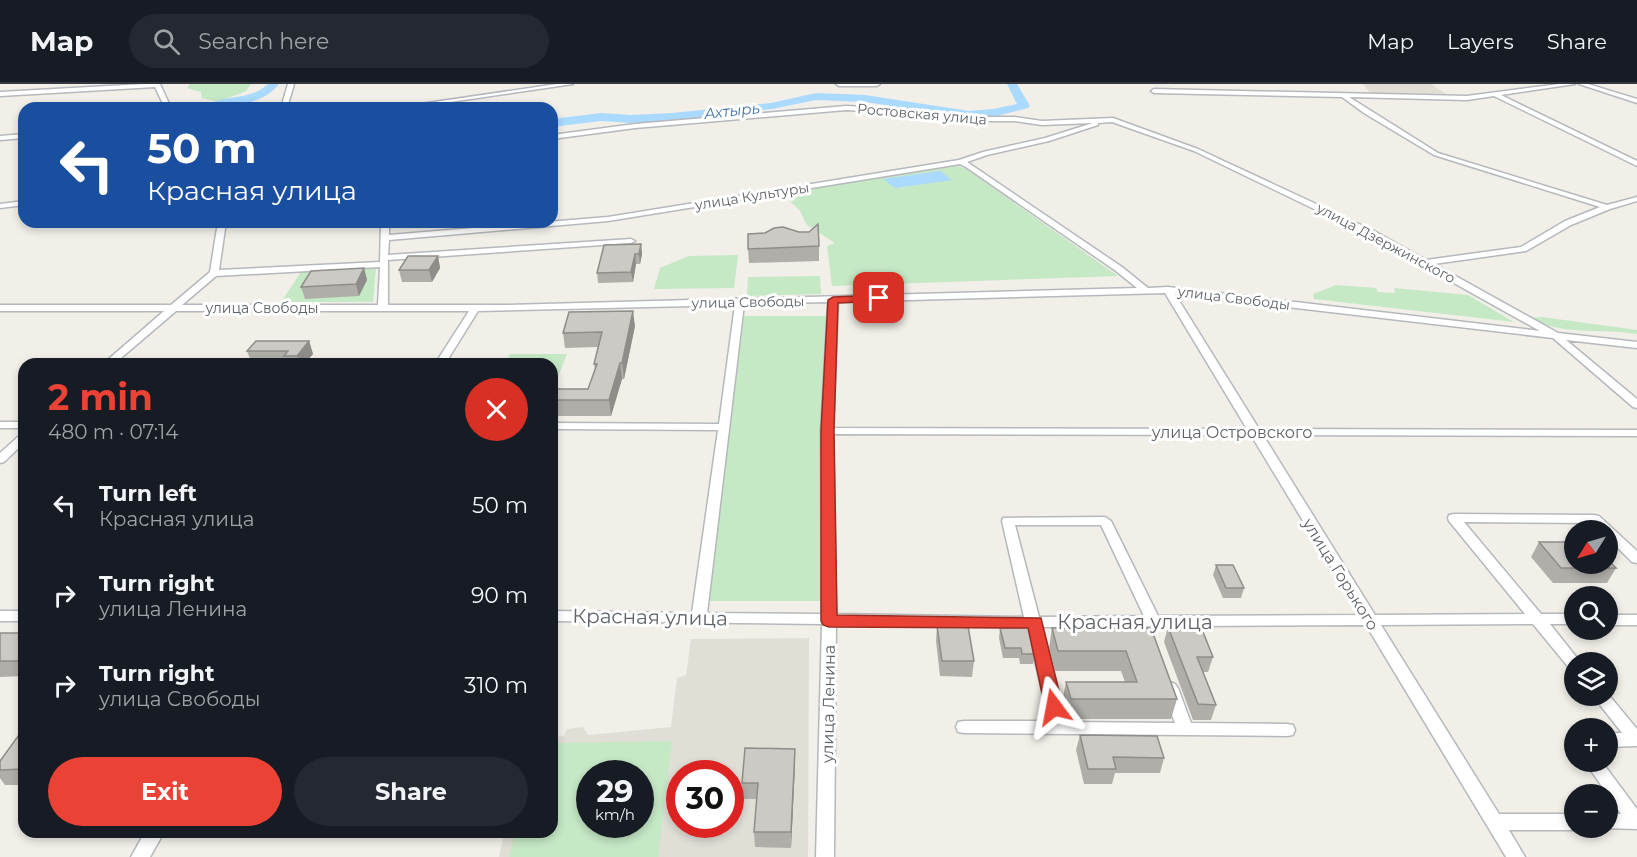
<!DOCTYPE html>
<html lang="en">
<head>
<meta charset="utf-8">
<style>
	:root { --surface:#171b24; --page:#242831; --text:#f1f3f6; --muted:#9ea1a6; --line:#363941; --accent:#ea4335 }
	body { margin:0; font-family:Montserrat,sans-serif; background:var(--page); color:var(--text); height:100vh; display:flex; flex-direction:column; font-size:22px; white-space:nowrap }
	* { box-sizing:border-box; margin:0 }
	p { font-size:20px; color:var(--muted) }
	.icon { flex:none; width:33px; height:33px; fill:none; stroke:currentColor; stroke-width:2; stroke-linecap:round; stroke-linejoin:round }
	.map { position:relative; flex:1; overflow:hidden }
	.details { position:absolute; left:18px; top:274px; width:540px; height:480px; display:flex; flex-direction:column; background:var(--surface); border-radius:18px; box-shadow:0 3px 9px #0003 }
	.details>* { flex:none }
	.top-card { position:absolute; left:18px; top:18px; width:540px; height:126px; border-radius:18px; box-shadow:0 3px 9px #0003; background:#1a4fa0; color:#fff; overflow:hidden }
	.needle { width:39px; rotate:233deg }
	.tools { position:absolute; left:1564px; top:436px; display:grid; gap:12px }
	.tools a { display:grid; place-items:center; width:54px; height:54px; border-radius:50%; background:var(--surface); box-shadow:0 3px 9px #0003; font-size:30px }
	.speed { position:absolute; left:576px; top:676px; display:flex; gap:12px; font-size:30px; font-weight:700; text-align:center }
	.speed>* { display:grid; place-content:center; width:78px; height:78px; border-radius:50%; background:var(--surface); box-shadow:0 3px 9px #0003; line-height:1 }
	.speed small { font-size:15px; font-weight:400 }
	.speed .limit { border:9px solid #d22; background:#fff; color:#111 }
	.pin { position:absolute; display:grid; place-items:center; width:51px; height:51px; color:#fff; margin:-26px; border-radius:12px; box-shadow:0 3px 9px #0006 }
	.me { position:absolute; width:66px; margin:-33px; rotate:347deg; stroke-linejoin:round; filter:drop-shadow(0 0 4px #0008) }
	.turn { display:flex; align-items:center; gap:21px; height:126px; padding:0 30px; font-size:27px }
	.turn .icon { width:78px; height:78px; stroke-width:2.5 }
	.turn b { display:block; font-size:42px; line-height:51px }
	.round { display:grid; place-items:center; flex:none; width:63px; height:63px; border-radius:32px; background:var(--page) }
	.summary { display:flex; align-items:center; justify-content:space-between; height:102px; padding:0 30px }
	h1 { font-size:36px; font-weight:700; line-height:45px; color:var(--accent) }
	.button { display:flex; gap:12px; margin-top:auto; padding:12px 30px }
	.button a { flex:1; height:69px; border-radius:36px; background:var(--accent); color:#fff; font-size:24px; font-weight:700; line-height:69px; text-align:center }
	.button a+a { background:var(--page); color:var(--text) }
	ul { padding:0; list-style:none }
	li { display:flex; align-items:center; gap:18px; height:90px; padding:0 30px }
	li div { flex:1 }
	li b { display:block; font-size:22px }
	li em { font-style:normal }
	header { display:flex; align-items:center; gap:36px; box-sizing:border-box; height:84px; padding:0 30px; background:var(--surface); border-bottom:2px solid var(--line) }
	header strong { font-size:28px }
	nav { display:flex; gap:33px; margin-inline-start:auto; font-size:21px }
	.search { width:420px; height:54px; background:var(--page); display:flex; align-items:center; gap:15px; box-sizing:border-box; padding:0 21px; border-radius:33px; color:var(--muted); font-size:22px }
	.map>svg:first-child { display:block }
	.education { fill:#e1ded6; fill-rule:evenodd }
	.green { fill:#c5e8c5; fill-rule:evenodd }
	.water { fill:#aadaff }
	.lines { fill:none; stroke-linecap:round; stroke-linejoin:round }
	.river { fill:#aadaff; fill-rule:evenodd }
	.minor-casing { stroke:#b5b8bc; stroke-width:3 }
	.minor { fill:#fff; fill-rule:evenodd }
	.wall { fill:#afaea9 }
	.shaded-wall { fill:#8f8d8a }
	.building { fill:#cccac5; stroke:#8f8d8a; stroke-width:1.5 }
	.route { fill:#ea4335; stroke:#982c22; stroke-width:1.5 }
	.labels { text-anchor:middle; stroke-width:6; stroke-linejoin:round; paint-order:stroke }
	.far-street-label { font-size:14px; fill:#5f6368; stroke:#fff }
	.far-water-label { font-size:15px; font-style:italic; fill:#4174aa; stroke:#fff }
	.street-label { font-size:16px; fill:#5f6368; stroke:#fff }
	.near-street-label { font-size:20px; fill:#5f6368; stroke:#fff }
</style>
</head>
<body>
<header>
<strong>Map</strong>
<div class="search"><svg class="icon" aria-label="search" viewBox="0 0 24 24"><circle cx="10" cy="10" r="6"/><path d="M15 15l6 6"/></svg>Search here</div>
<nav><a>Map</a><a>Layers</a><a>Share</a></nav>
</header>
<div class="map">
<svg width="1637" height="773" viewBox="0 0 1637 773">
	<rect width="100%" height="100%" fill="#f1efe8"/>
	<g class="education">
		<polygon points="1363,0 1431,0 1446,10 1370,9"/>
		<path d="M809,554L808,773H499L504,749L552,748V653L564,652L567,645L583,643L588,651L671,643L677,594L686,591L691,555ZM590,690H640V741H590ZM680,690H730V741H680Z"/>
	</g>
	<g class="green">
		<polygon points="190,0 251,0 246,7 218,18 202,14 201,8 187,4"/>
		<polygon points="957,82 965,84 1118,192 832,202 827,162 835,159 807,141 800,127 782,109"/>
		<polygon points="738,171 734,204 654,205 660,184 689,172"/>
		<polygon points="376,184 373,218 281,218 301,188"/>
		<polygon points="820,192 821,210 747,212 748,193"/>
		<polygon points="1336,201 1376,204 1378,208 1395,209 1394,204 1468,211 1514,238 1314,215 1313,210"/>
		<polygon points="744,232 827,232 821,517 708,517"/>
		<path d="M1542,233L1637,246V250C1601,244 1562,252 1530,234Z"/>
		<polygon points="510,270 567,270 552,308 552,280 505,280"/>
		<path d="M672,657L658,773H509L515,749L552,748V659ZM590,690H640V741H590Z"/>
	</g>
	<polygon class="water" points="940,87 952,96 895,104 883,95"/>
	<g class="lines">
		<g class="river">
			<path d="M268,0H279C263,21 228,24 203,24C221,9 250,18 268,0Z"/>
			<polygon points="1007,0 1017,0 1030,22 1028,24 993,33 969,34 865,18 816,16 772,25 672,37 631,39 601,37 552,43 552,35 601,29 631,31 672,29 771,19 816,9 865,11 969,27 993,25 1017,20"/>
		</g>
		<g class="minor-casing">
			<g id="minor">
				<polygon points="144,0 160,0 171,24 165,24 155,3 0,12 0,8"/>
				<polygon points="288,0 294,0 287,24 281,24"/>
				<polygon points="557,0 573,0 409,24 393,24"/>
				<polygon points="836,0 880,0 877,2 839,2"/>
				<path d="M1559,0H1575L1501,11L1637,77V82L1494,12L1467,16L1349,13L1438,69L1607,121L1637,113V117L1610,125L1571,141L1526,167L1434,180L1558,249L1637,258V264L1566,256L1637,315V324L1633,323L1553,254L1175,210L1259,345L1637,346V352L1263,351L1375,531L1525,530L1449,437L1448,434L1449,431L1454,430L1594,431L1599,432L1637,467V479L1632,478L1608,454V447H1600L1591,439L1464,438L1541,530H1575V540H1550L1581,579H1575V587L1570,585L1533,540L1381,541L1499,730H1575V744H1580L1575,746H1509L1525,773H1506L1366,541L1041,543L1065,638L1175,639L1162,604L1165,600L1170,598L1175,600L1178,604L1191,639L1287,640L1293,641L1295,646L1293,651L1287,652L964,649L958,648L956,643L958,638L964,637H1049L1027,543L836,541L834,773H816L822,540L552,537V527L692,529L718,346L552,345V339L719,340L735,221L478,227L445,280H435L469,227H176L114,280H103L164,227H0V221H171L210,188L218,138H226L219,186L380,178L381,138H389V151L608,133L959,76L983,68L1045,54L1093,39L1042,41L1015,37H954L902,29L846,26L635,44L552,55V51L635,40L846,22L902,25L954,33H1015L1042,37L1113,34L1198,65L1374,147L1426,176L1521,163L1565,137L1600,123L1434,71L1364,29L1342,13L1154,9L1151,7L1154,5L1467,12ZM1112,38L1194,67L1368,151L1540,247L1168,203L1148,204L1122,183L967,78L987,71L1049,57L1098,41V39ZM960,80L966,83L1116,187L1137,204L508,221H388V176L631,159L635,157L631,155L388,171L389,156L608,137ZM380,183L378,221H182L216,192ZM1165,209L1247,345L833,344L838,218ZM828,218L821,347L822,530L707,529L744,220ZM833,350L1251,351L1360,531L1158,532L1111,437L1105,433L1003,434L1002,437L1024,533L836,530ZM1015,441H1101L1144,532L1039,533Z"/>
				<polygon points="1579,0 1588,0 1637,15 1637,19"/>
				<polygon points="24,50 24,54 0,56 0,52"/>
				<polygon points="24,117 24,121 0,124 0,120"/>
				<rect x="0" y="338" width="24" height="6"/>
				<polygon points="24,350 24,359 4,378 0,379 0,369 20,351"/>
				<rect x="0" y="527" width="24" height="10"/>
				<rect x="1608" y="531" width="29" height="10"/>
				<polygon points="1608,610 1637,645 1637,662 1608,663 1608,649 1622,649 1593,612 1608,612"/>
				<polygon points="1585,678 1602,678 1637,725 1637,745 1603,744 1608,744 1608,730 1621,730"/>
				<polygon points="145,748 164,748 150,773 131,773"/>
			</g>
		</g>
		<use href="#minor" class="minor"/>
	</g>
	<g class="wall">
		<polygon points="641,160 642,170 640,180 636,180 633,198 598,199 597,189"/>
		<polygon points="819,162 819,177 749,179 748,165"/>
		<polygon points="438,172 440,184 432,198 402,198 399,186"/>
		<polygon points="364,184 367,196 359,212 305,215 301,203"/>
		<polygon points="635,242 624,295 622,295 611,332 552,332 552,305 588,305 595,286 594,280 598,263 565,264 563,249"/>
		<polygon points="309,257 313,270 304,280 252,280 247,267"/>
		<polygon points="1539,458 1616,484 1607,499 1553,499 1531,473"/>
		<polygon points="1216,481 1244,504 1241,514 1223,514 1213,491"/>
		<polygon points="937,542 974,577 972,593 940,592 936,557"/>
		<polygon points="1168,543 1213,573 1208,588 1203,588 1216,621 1211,636 1193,636 1164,558"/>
		<polygon points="1000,544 1035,570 1033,580 1020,580 1019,574 1003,574 999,554"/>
		<polygon points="1052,544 1151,544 1177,615 1171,635 1067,635 1062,618 1066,598 1125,598 1121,587 1055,587 1049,564"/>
		<polygon points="0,549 24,549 24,592 0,593"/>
		<polygon points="24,644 24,701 5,701 0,694 0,677"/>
		<polygon points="1080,651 1164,674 1160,689 1115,689 1112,700 1084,700 1076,666"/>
		<polygon points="795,665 795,680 791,764 755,763 754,748 757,715 743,715 742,699"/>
	</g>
	<g class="shaded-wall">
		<polygon points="641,160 642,170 640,180 639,170"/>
		<polygon points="635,170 636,180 633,198 631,188"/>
		<polygon points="438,172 440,184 432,198 429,186"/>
		<polygon points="364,184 367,196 359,212 356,200"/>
		<polygon points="633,227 635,242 624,295 622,279"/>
		<polygon points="309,257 313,270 304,280 300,280 297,272"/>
		<polygon points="620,279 622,295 611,332 609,316"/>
		<polygon points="795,665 795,680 791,764 791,748"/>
	</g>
	<g class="building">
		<polygon points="818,140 819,162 748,165 748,150 765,149 774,144 783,143 799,148 809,148"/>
		<polygon points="641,160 639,170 635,170 631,188 597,189 604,161"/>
		<polygon points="408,172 438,172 429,186 399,186"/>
		<polygon points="364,184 356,200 301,203 311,187"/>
		<polygon points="633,227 622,279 620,279 609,316 552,316 552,305 588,305 597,280 594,280 602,248 563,249 569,228"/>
		<polygon points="256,257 309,257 297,272 284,272 288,267 247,267"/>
		<polygon points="1539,458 1575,458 1575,480 1608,480 1608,476 1616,484 1561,484"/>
		<polygon points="1216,481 1233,481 1244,504 1226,504"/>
		<polygon points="937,542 968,542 974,577 942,577"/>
		<polygon points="1029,543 1035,570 1022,570 1021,564 1005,564 1000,544"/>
		<polygon points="1168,543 1201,543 1213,573 1197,573 1216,621 1198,620"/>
		<polygon points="1052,544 1151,544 1177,615 1071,615 1066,598 1137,598 1126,567 1058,567"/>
		<rect x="0" y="549" width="24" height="28"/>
		<polygon points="24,644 24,685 0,686 0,677"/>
		<polygon points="1080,651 1157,652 1164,674 1113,673 1116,685 1088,685"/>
		<polygon points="745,664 795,665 791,748 754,748 758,699 742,699"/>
	</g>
	<polygon class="route" points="879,211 885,214 883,217 838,219 834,347 837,531 1041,534 1063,623 1061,628 1054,630 1048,628 1045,623 1028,544 829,543 823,541 821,537 821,347 828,216 833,213"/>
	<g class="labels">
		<g class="far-street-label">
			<text transform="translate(922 30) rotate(5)" y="5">Ростовская улица</text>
			<text transform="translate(752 112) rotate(-9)" y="5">улица Культуры</text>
			<text transform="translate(1386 159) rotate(28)" y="5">улица Дзержинского</text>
			<text transform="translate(1234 214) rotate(7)" y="5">улица Свободы</text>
			<text transform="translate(748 218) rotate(-1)" y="5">улица Свободы</text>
			<text x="262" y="229">улица Свободы</text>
		</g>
		<g class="far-water-label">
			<text transform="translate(732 27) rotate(-6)" y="5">Ахтырь</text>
		</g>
		<g class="street-label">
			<text x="1232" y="354">улица Островского</text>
			<text transform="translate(1341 490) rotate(58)" y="6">улица Горького</text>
			<text transform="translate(828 620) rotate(-89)" y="6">улица Ленина</text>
		</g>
		<g class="near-street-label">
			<text transform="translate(650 533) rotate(1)" y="7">Красная улица</text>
			<text x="1135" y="545">Красная улица</text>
		</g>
	</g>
</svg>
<div class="tools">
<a><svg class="needle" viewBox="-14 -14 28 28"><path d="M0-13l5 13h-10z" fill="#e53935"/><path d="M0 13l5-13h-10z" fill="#9ea1a6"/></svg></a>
<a><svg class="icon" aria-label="search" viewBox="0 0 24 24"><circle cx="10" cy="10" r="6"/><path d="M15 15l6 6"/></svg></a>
<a><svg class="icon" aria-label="layers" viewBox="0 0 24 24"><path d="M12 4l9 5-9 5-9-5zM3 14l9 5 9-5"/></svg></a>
<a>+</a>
<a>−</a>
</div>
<div class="speed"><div>29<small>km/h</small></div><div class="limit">30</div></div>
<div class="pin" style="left:879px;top:214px;background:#d93025"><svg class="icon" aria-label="arrive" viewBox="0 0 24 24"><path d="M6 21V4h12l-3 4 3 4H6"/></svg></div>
<svg class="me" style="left:1054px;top:623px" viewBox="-20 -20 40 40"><path d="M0-17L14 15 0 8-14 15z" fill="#ea4335" stroke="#fff" stroke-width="4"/></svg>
<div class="top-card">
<div class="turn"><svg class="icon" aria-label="left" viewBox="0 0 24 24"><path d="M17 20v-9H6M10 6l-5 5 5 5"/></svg><div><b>50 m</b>Красная улица</div></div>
</div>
<section class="details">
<div class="summary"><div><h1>2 min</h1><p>480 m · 07:14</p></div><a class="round" style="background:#d93025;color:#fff"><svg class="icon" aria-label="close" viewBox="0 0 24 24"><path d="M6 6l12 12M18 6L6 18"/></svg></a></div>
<ul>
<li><svg class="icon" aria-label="left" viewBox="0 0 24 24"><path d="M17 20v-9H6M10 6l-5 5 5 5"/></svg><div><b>Turn left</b><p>Красная улица</p></div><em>50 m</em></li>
<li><svg class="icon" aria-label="right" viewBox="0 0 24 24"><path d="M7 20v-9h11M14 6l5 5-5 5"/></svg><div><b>Turn right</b><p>улица Ленина</p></div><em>90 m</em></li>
<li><svg class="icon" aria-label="right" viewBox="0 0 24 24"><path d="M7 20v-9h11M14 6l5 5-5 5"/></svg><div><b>Turn right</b><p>улица Свободы</p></div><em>310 m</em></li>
</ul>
<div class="button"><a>Exit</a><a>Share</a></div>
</section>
</div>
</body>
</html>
